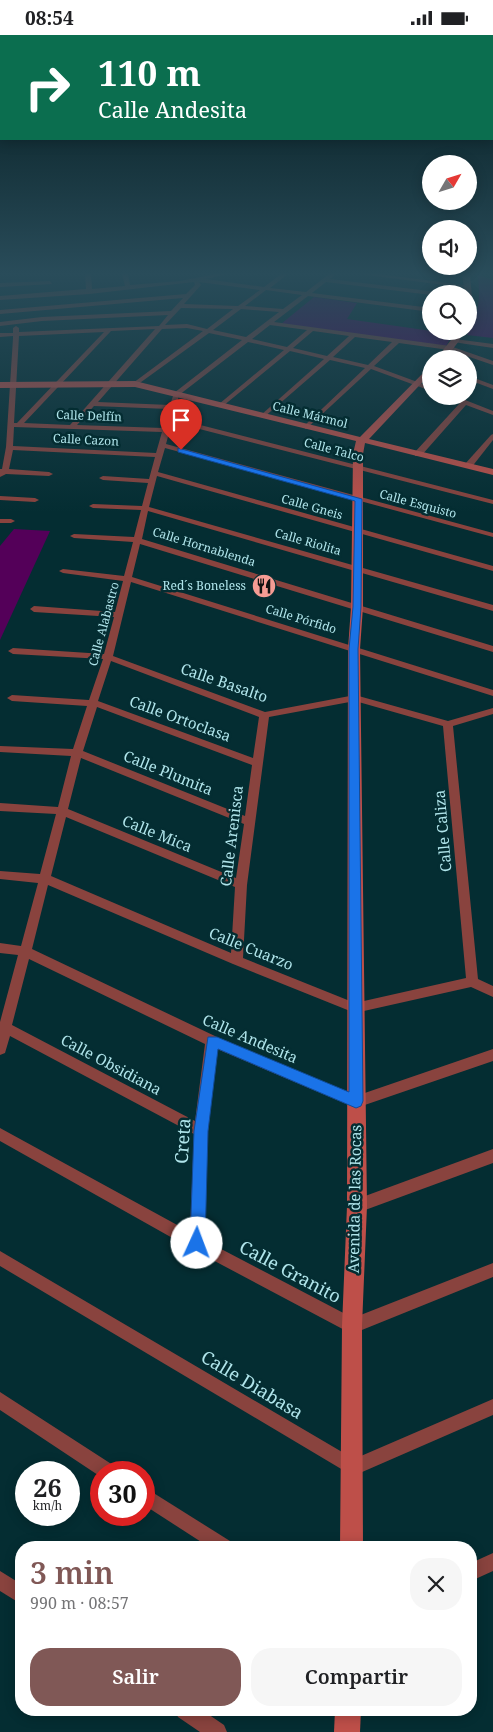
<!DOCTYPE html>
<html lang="es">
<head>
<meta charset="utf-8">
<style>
	:root { --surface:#fff; --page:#f6f6f6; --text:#202124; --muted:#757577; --accent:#805856 }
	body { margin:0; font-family:"Noto Serif",serif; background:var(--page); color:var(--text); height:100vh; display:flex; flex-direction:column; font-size:19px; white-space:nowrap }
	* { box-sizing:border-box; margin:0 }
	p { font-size:16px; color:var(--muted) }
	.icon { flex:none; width:28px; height:28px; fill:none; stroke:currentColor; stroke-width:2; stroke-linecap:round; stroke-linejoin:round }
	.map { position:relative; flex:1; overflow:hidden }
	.details { position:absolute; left:15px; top:1506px; width:462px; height:175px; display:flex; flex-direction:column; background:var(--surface); border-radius:20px; box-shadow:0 2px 12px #0003 }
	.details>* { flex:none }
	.hud { position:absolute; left:0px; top:0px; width:494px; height:105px; box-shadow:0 2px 12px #0003; background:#0b6e4f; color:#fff; overflow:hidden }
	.needle { width:32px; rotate:51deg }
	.tools { position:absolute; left:422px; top:120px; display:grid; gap:10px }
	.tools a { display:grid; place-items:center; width:55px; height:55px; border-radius:50%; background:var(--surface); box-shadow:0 2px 12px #0003; font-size:25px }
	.speed { position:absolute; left:15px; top:1426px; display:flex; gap:10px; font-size:25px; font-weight:700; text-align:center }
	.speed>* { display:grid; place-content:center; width:65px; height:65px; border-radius:50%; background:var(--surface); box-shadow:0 2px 12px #0003; line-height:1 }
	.speed small { font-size:12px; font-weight:400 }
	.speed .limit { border:8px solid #d22; background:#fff; color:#111 }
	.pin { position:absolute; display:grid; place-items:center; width:42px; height:42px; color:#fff; margin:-51px -21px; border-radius:50% 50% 50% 0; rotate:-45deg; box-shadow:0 0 5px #0007 }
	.pin .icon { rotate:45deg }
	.me { position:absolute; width:55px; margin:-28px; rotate:2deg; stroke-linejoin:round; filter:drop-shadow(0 0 4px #0008) }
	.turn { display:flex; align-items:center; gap:18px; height:105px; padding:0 15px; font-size:22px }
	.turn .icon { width:65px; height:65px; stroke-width:2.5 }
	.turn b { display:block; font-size:35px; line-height:42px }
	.round { display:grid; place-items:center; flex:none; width:52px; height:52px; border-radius:20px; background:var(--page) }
	.summary { display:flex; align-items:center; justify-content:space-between; height:85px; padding:0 15px }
	h1 { font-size:30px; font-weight:600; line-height:38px; color:var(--accent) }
	.primary-button { display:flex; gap:10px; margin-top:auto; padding:10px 15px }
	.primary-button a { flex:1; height:58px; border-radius:20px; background:var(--accent); color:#fff; font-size:20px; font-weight:600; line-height:58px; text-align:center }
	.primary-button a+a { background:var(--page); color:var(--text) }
	.status { display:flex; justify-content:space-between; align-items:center; height:35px; padding:0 25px; background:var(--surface); direction:ltr }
	.status svg { height:14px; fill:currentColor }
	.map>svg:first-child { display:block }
	.green { fill:#540059 }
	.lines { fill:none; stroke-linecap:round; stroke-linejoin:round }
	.street { fill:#89433e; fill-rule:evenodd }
	.secondary { fill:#be4f49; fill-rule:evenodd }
	.route { fill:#1a73e8; stroke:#114b97 }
	.labels { text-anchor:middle; stroke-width:5; stroke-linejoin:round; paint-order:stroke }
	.far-street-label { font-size:12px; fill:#b0e5eb; stroke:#042d32 }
	.far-poi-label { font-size:12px; fill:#b0e5eb; stroke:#042d32; text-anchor:end }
	.street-label { font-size:15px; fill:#b0e5eb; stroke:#042d32 }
	.near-street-label { font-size:18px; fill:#b0e5eb; stroke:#042d32 }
</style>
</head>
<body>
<div class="status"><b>08:54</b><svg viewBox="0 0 49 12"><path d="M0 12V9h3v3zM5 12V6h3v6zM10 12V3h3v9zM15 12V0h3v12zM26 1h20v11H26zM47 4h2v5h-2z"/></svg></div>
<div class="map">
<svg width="493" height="1697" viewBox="0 0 493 1697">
	<rect width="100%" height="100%" fill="#042d32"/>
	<g class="green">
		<path d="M478,240L493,245V303L467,300C480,275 480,267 478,240Z"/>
		<polygon points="314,262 357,268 347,284 453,299 446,311 281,289"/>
		<polygon points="14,494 50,496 0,605 0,511"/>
	</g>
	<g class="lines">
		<g class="street">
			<path d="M85,239H91L92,254L125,251L122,239H128L130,250L180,246L215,239H227L206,244L264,252L281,239H288L270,253L306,257L329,239H336L330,244L437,257L440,259L431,260L326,247L312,258L431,273V277L308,261L274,287L450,311L493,326V330L449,315L399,308L374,331L431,352V356L371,334L306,394L303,392L304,391L365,333L330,325L263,383L260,381L261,380L324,324L290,316L223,371H219V369L284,315L248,307L179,360L173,383L493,465V469L172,387L166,409L493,498V502L165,413L158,437L493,531V536L157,441L149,472L493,570V576L148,476L142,504L493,611V617L140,509L132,542L493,655V661L131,547L113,621L265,677L355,660L448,686L493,673V679L453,691L478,944L493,951V962L471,952L355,978L233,929L48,850L32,914L217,1002L356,1061L493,1014V1026L356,1073L217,1014L208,1096L204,1205L353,1283L493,1228V1242L352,1299L192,1214L0,1106V1093L190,1197L194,1099L10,1001L5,1018L0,1020V987L18,920L0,918V908L21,911L38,848L0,844V836L40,839L56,779L0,776V768L58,772L71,721L0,717V711L73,714L87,671L12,666L7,663L12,660L89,665L103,624L13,619L8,616L13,613L104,619L114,582L34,577L30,574L34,571L115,577L123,546L63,538L59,536L63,534L124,541L133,507L74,503L70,501L74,499L134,502L141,475L93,473L89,471L93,469L142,471L148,448L103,445L99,443L103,441L149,444L155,422L13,415L9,434L49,437L53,439L49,441L6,439L0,442V434H2L6,412L13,303V301L0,302V298H13V293L16,291L19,293V297L159,291L168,280L42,286L0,291V287L42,282L171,276L183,263L0,279V275L186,259L195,250L194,247L89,259L0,265V261L86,254ZM199,247L260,255L238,271L184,269L201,250ZM266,255L302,260L283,274L245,271ZM181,273L233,274L207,294L187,289L165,290ZM241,274L279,277L246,302L213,295ZM270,290L307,295L287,312L252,304ZM187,293L203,296L133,348V350H137L209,298L242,305L174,358L170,370L98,367L162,294ZM155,294L70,390L24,388L111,296ZM313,296L349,301L327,321L293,313ZM104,297L17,388H14L19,301ZM355,302L392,307L368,330L333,322ZM94,371L169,374L163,393L77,390ZM14,392L162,397L156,418L13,411ZM111,626L259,682L253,723L98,666ZM355,666L443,691L466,943L355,968L243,923L247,850L269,682ZM97,672L252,730L245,781L83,716ZM81,723L244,789L236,843L68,774ZM66,782L235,852L231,918L51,841ZM29,924L205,1009L195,1086L12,990Z"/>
			<polygon points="359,239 379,239 471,251 468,253"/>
			<polygon points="50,246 52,249 0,252 0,248"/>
			<polygon points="455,304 493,309 493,313 453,307 453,305"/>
			<polygon points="469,341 493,350 493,354 469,345"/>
			<polygon points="445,361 455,361 493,376 493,380 466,370 421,421 415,421 415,417 460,368"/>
			<polygon points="493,399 493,405 471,433 465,433 465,429 491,400"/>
			<polygon points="0,461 35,463 39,465 35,467 0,465"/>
			<polygon points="0,484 11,484 15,486 11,488 0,488"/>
			<polygon points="493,1114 493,1128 357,1178 352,1176 350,1171 352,1166 357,1164"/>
			<polygon points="0,1216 354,1424 493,1364 493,1380 353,1441 0,1231"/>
			<polygon points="0,1357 116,1432 118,1438 101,1438 101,1442 0,1375"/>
			<polygon points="144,1452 230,1506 233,1512 209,1512 144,1470"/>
			<polygon points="493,1518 493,1536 471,1546 471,1528"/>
			<polygon points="0,1536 21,1549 21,1569 0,1556"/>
			<polygon points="175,1675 202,1675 224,1690 227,1697 200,1697 178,1682"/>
		</g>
		<g class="secondary">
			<polygon points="462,239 470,239 473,275 469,277 469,259 465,259"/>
			<polygon points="455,296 463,296 459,306 445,324 436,324 451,305"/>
			<polygon points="431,330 431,338 369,404 493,434 493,440 365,408 363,419 363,572 360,614 367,1171 362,1291 363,1512 340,1512 342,1291 347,1171 348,614 351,572 353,419 356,406 135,352 0,353 0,347 135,346 360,402"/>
			<polygon points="335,1675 361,1675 360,1697 334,1697"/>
		</g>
	</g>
	<linearGradient id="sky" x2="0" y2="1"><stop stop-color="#02191c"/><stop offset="0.5" stop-color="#294c5a"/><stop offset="1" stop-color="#294c5a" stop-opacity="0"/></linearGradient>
	<rect width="493" height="477" fill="url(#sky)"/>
	<polygon class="route" points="178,413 362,464 361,572 358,614 363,1066 361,1071 356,1073 218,1014 208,1096 205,1208 202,1214 197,1216 192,1214 190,1208 194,1096 208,1002 217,1002 349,1057 349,614 353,572 355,466 178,417"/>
	<defs>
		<g id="restaurant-disc" transform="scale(1.25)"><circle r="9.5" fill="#f59c94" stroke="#042d32"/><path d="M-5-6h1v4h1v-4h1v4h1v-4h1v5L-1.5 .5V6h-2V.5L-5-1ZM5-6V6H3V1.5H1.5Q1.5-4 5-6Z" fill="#111"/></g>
	</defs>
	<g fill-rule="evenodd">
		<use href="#restaurant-disc" x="264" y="551"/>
	</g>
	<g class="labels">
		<g class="far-street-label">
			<text transform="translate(310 380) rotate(14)" y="4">Calle Mármol</text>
			<text transform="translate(89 381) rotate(2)" y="4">Calle Delfín</text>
			<text transform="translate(86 405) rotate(3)" y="4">Calle Cazon</text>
			<text transform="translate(334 415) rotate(15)" y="4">Calle Talco</text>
			<text transform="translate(418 469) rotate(15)" y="4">Calle Esquisto</text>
			<text transform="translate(312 472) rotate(16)" y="4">Calle Gneis</text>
			<text transform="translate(308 507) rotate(16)" y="4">Calle Riolita</text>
			<text transform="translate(204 512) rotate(17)" y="4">Calle Hornablenda</text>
			<text transform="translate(301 584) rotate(17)" y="4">Calle Pórfido</text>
			<text transform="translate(104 589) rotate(-75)" y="4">Calle Alabastro</text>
		</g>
		<g class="far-poi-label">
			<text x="246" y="555">Red´s Boneless</text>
		</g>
		<g class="street-label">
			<text transform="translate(224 648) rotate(19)" y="5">Calle Basalto</text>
			<text transform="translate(180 684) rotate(20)" y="5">Calle Ortoclasa</text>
			<text transform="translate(168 738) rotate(22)" y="5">Calle Plumita</text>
			<text transform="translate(443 796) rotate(-95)" y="5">Calle Caliza</text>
			<text transform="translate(157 799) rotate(22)" y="5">Calle Mica</text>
			<text transform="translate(232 801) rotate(-83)" y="5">Calle Arenisca</text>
			<text transform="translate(251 914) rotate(22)" y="5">Calle Cuarzo</text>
			<text transform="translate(250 1004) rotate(23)" y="5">Calle Andesita</text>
			<text transform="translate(111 1030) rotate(28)" y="5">Calle Obsidiana</text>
			<text transform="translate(355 1164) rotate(-89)" y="5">Avenida de las Rocas</text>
		</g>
		<g class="near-street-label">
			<text transform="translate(183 1106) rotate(-86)" y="6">Creta</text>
			<text transform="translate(290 1237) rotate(28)" y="6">Calle Granito</text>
			<text transform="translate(252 1350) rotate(31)" y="6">Calle Diabasa</text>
		</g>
	</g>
</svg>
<div class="tools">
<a><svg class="needle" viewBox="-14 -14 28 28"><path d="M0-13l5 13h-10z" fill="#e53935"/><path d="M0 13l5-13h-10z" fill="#757577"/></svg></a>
<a><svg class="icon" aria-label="sound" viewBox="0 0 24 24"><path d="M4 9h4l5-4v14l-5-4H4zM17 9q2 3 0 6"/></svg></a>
<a><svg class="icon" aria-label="search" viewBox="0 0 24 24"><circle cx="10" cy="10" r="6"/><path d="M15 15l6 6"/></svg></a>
<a><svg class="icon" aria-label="layers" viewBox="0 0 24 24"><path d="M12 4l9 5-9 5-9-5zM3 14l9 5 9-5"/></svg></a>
</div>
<div class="speed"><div>26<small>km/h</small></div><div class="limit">30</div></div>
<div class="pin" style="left:181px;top:415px;background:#d93025"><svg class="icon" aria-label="arrive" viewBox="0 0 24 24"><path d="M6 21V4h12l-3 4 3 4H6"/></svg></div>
<svg class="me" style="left:197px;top:1208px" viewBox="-20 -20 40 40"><circle r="19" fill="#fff"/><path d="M0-13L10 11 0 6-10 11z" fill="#1a73e8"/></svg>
<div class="hud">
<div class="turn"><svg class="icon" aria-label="right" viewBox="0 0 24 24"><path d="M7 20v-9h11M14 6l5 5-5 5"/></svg><div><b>110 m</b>Calle Andesita</div></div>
</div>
<section class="details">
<div class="summary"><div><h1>3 min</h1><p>990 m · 08:57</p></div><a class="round"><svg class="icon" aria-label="close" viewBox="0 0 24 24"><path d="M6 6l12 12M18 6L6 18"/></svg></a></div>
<div class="primary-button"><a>Salir</a><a>Compartir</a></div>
</section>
</div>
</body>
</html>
